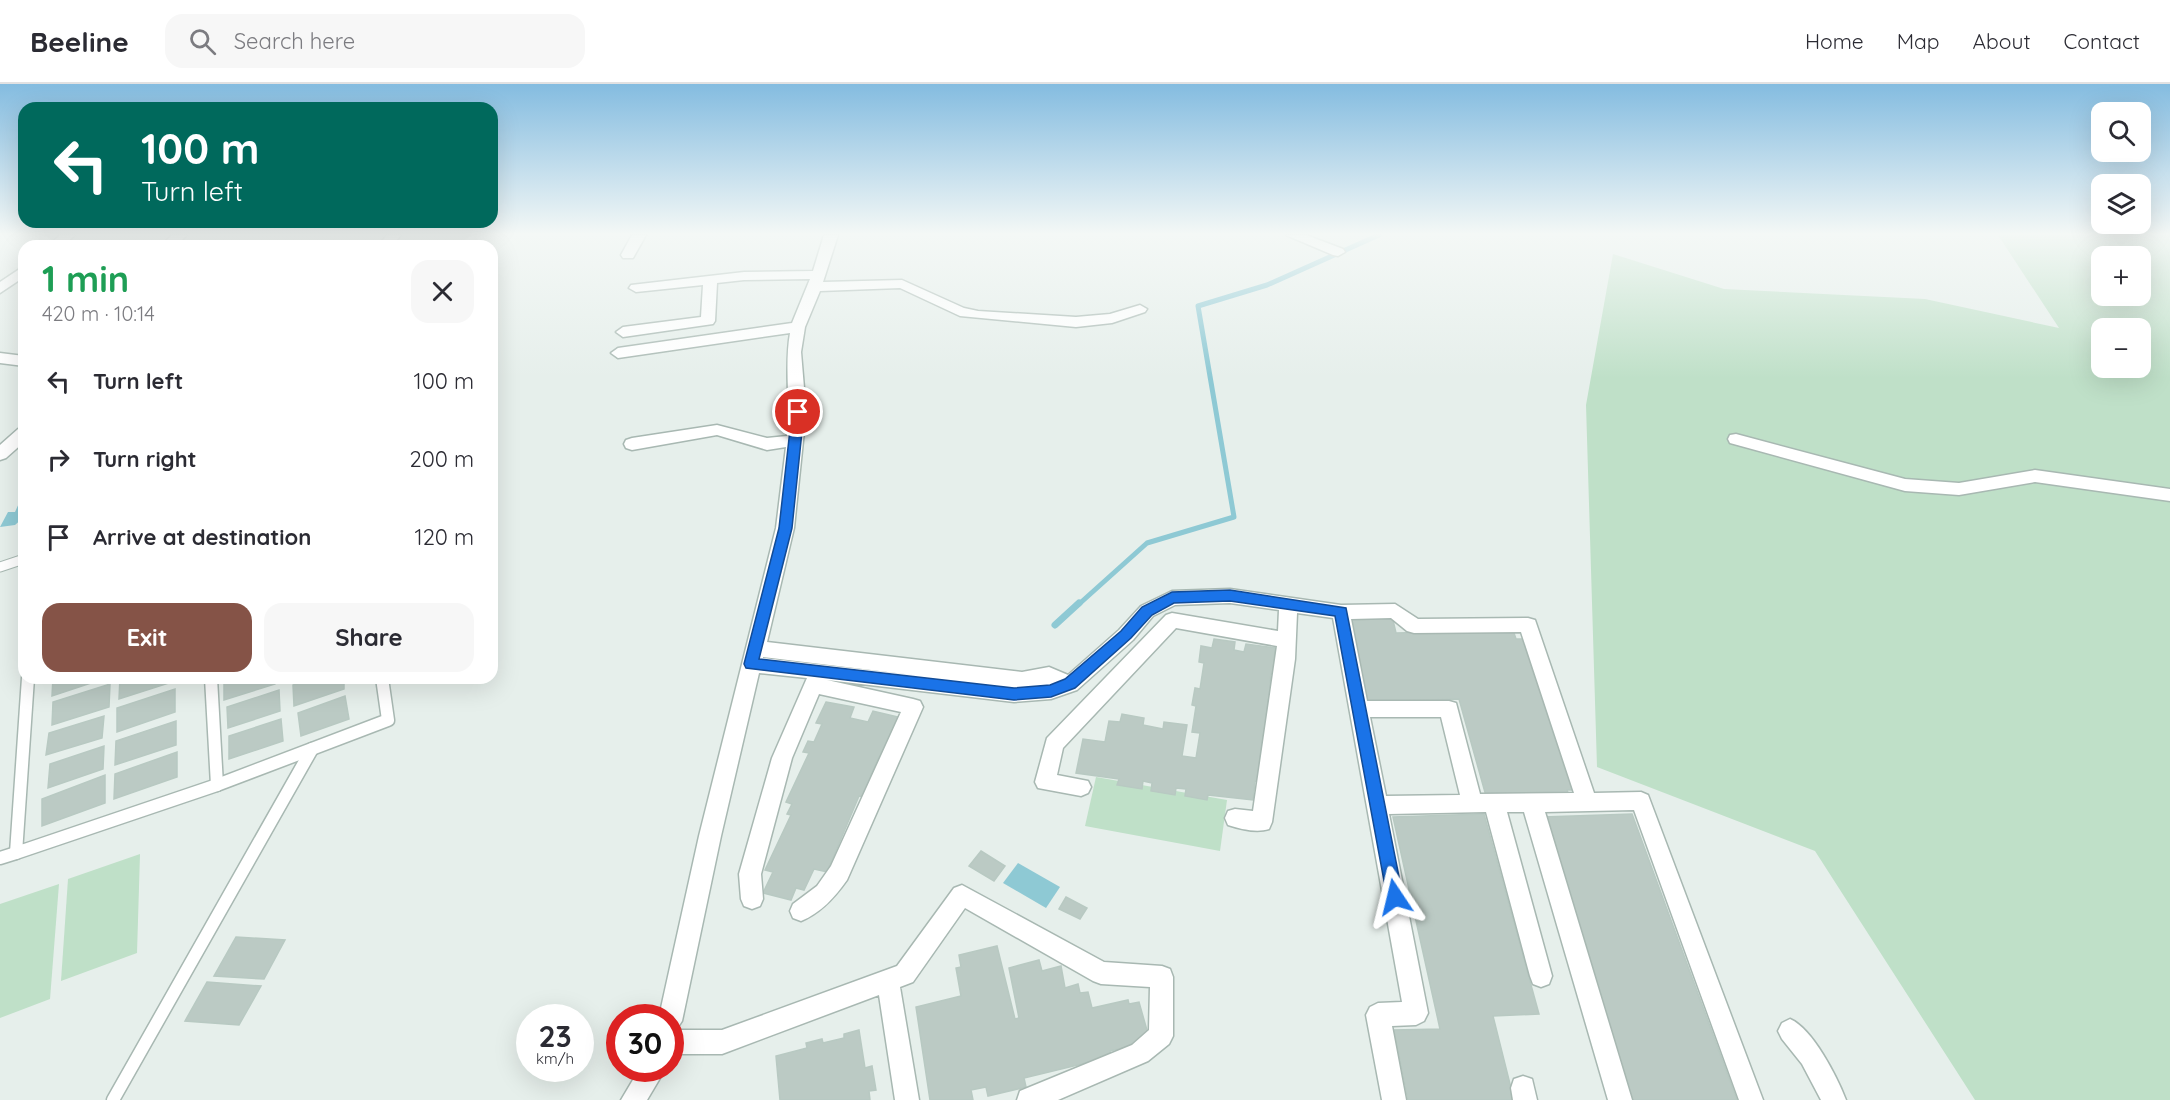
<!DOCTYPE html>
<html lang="en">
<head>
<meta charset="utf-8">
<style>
	:root { --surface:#fff; --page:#f7f7f7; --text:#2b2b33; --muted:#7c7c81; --line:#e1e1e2; --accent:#855347 }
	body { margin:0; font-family:Quicksand,sans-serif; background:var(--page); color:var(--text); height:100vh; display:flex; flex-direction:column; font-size:22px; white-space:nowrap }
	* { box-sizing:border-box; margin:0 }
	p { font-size:20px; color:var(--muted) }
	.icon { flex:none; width:33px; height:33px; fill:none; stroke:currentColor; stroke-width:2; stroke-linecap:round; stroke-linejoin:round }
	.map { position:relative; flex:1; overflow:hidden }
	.side { position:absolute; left:18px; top:156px; width:480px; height:444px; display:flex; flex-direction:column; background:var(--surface); border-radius:18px; box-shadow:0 6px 24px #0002 }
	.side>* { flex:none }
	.banner { position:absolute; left:18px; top:18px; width:480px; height:126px; border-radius:18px; box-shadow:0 6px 24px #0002; background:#00695c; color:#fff; overflow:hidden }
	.buttons { position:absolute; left:2091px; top:18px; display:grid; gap:12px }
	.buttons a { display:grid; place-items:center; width:60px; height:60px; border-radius:12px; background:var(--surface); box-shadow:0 6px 24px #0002; font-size:30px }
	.speed { position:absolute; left:516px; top:920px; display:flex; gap:12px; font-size:30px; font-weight:700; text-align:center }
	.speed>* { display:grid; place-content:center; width:78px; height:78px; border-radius:50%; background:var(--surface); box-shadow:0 6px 24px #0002; line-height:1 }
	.speed small { font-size:15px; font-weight:400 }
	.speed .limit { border:9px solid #d22; background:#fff; color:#111 }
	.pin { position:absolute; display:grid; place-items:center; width:51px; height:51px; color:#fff; margin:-26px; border:3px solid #fff; border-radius:50%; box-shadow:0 2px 6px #0007 }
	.me { position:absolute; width:66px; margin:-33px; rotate:350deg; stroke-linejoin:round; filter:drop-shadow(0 0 4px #0008) }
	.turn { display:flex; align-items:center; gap:21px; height:126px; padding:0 24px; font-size:27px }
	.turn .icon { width:78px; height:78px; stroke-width:2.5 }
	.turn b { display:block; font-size:42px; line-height:51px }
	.round { display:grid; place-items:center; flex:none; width:63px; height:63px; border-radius:18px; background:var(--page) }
	.headline { display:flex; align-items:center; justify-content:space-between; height:102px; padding:0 24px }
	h1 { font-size:36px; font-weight:700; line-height:45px; color:#1e9e55 }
	.button { display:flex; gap:12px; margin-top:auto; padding:12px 24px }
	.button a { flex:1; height:69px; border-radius:18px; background:var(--accent); color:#fff; font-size:24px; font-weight:700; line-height:69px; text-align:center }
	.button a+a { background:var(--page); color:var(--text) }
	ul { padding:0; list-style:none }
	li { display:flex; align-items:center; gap:18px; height:78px; padding:0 24px }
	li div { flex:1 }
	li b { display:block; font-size:22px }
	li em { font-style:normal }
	header { display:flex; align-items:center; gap:36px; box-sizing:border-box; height:84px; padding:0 30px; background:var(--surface); border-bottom:2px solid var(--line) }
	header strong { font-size:28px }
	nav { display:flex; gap:33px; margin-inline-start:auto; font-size:21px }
	.search { width:420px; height:54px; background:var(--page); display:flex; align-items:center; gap:15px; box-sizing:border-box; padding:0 21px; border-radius:18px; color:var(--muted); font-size:22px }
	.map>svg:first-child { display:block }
	.green { fill:#bfe0c8; fill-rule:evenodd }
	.water { fill:#8ec9d4 }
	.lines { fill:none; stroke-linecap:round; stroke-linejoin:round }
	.stream-far1 { stroke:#8ec9d4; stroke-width:5 }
	.stream { stroke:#8ec9d4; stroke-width:7 }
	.building { fill:#bbcac4; stroke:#b8c9c2; stroke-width:1.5 }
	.lane-far1-casing { stroke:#a8b8b2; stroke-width:11 }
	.lane-casing { stroke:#a8b8b2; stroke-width:15 }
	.street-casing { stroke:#a8b8b2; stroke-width:3 }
	.lane-far1 { stroke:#fff; stroke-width:9 }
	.lane { stroke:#fff; stroke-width:12 }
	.street { fill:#fff; fill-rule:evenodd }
	.route { fill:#1a73e8; stroke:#114b97; stroke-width:1.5 }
</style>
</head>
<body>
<header>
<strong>Beeline</strong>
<div class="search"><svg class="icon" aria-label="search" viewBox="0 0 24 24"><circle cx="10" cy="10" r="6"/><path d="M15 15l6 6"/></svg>Search here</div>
<nav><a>Home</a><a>Map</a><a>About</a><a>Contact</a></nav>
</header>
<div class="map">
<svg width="2170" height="1016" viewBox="0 0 2170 1016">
	<rect width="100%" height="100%" fill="#e6efeb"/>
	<g class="green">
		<path d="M1998,151H2170V1016H1975L1815,767L1597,683L1586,321L1613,170L1724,205L1925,215L2059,244ZM2102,172H2140V212H2102ZM2102,244H2140V284H2102Z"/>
		<polygon points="1096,693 1227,716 1220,767 1085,742"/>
		<polygon points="140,770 137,869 61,897 68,795"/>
		<polygon points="59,800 50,915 0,934 0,820"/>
	</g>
	<g class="water">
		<polygon points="24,408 24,433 15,441 0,443 8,428 15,428"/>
		<polygon points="1018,779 1060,803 1046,824 1003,799"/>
	</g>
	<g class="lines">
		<polyline class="stream-far1" points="1078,521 1147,459 1234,433 1198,222 1267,201 1379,151"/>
		<polyline class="stream" points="1055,541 1079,519"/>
	</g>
	<g class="building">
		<polygon points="1392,532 1396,549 1513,546 1516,555 1523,555 1573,706 1567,706 1570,714 1486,712 1459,615 1367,618 1348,534"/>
		<polygon points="1214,555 1235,558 1234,566 1244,568 1246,560 1276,564 1274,573 1279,574 1277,591 1271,590 1270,599 1276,600 1274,617 1268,616 1266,642 1270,662 1262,661 1260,678 1265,679 1262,698 1255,697 1253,716 1208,711 1207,716 1185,712 1186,705 1176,704 1175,711 1151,707 1152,699 1143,697 1142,705 1117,701 1119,695 1076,689 1083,655 1105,658 1109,637 1120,638 1122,630 1144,634 1143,641 1163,645 1164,638 1187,641 1182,672 1196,674 1200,649 1192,648 1196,622 1192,621 1195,604 1200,605 1204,579 1199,578 1201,562 1212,564"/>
		<polygon points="53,594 106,594 52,612"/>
		<polygon points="120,594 172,594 172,598 119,615"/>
		<polygon points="229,594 275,594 275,600 224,616 224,596"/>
		<polygon points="314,594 344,594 344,605 294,622 293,601"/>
		<polygon points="110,600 109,623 52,641 53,618"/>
		<polygon points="175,605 175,628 117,648 117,624"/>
		<polygon points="279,606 280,627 228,644 227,623"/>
		<polygon points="345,612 349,635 301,652 298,629"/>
		<polygon points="826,618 854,623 850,634 868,638 873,627 898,633 889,654 894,655 886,675 879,673 871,691 877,692 869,714 859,712 827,788 814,785 804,806 796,804 791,816 763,809 773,788 765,786 791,731 787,730 792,720 786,718 809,669 803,668 808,657 814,658 822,640 816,639"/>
		<polygon points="104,632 102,654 46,671 49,649"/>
		<polygon points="281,635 283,657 229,675 229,652"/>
		<polygon points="176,637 176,661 115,681 116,657"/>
		<polygon points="104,662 103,685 48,704 50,680"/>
		<polygon points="177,668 177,693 114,715 115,690"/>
		<polygon points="105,691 105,719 42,742 42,715"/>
		<polygon points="1484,730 1539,930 1493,932 1514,1016 1408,1016 1394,946 1440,945 1393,733"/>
		<polygon points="1632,730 1737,1016 1632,1016 1543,733"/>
		<polygon points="981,767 1005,782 994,797 969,782"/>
		<polygon points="1066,813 1087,824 1080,835 1059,825"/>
		<polygon points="236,853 285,856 264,895 214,892"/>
		<polygon points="997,862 1015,935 1019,934 1009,884 1039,876 1042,887 1061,882 1065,904 1078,900 1080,909 1088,908 1092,924 1128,916 1129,920 1139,918 1150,957 1110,967 1111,973 1024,994 1026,1003 988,1012 986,1003 971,1006 973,1016 930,1016 916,923 961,912 956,884 961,883 959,871"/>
		<polygon points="207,898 261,902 239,941 185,937"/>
		<polygon points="859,946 865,984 872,982 876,1006 869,1007 870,1016 780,1016 776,972 807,964 806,959 822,955 823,959 844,954 844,950"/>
	</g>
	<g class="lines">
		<g class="lane-far1-casing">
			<polyline id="lane-far1" points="0,483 24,475"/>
		</g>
		<g class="lane-casing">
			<g id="lane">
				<polyline points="28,594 16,769 217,701 388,636 382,594"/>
				<polyline points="211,594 217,701"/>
				<polyline points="0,774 16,769"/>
				<polyline points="113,1016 312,665"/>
			</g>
		</g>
		<g class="street-casing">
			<g id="street">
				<polygon points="60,151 75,151 63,162 48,162"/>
				<polygon points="172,151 187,151 176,162 161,162"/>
				<polygon points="387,151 401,151 392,162 378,162"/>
				<polygon points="632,151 646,151 633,174 623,174 621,171"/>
				<path d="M824,151H838L823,198L902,196L964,224L978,227L1076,233L1110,230L1140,221L1147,225L1145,228L1112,239L1076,243L960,232L900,204L820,207L805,243L801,268L806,328L794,444L767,558L1022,588L1049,583L1068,591L1119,546L1141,522L1172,507L1230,505L1341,521L1395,520L1418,535L1528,534L1535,536L1594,709L1641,708L1648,711L1763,1016H1739L1634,726L1545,728L1632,1016H1608L1524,728H1507L1552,892L1549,900L1541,903L1533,900L1530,892L1486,728L1389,730L1428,929L1424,937L1416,941L1392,942L1406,1016H1382L1366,931L1370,923L1378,919L1402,918L1333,534L1297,529L1295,575L1272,738L1269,745C1257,749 1240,745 1228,741L1225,734L1228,727L1235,725L1253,727L1277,562L1176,544L1063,664L1057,691L1088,697L1091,703L1088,709L1081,712L1038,704L1035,698L1047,654L1166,531L1172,529L1278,547L1279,526L1230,519L1175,521L1153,532L1133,556L1077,606L1051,615L1014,618L827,596L913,615L920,617L923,623L847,796C835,813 821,829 801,837L793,834L790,827L793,820L817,802L831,782L901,628L819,610L792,674L761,790L763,815L760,822L752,825L744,822L741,815L739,790L772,674L807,594L759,589L721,752L682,937L676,946H722L897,882L954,804L962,801L1104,878L1162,882L1170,885L1173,893V952L1169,960L1148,977L1058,1016H1017L1020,1007L1132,961L1149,946L1150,903L1101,900L1093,897L965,824L913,898L900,903L919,1016H895L879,911L722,970H670V933H659L699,752L776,444L786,363L767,366L717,351L632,366L626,364L624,360L626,356L632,354L717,341L767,354L787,352C791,318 784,283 790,249L618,274L611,269L618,264L792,239L810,195L744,196L717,199L715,237L713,240L623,253L616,248L623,243L701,233L703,201L636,208L629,204L631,201L744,188L813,187ZM1391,534L1407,547L1414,549L1521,548L1574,709L1480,710L1456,619L1449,617H1367L1351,535ZM763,573L921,592L763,574ZM1370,633H1441L1460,711L1386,712Z"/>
				<polygon points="1286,151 1306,151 1343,165 1345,168 1338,172 1333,171"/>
				<polygon points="24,182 24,193 0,209 0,198"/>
				<polygon points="0,269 24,272 24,282 0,279"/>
				<polygon points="24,344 24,358 6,374 0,376 0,361 18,345"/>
				<polygon points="1736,350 1905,395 1959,399 2035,386 2170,405 2170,417 2035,398 1959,411 1905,407 1730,359 1728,355 1730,351"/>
				<path d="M1790,935C1813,945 1837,993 1846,1016H1821L1802,980L1782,955L1778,947L1782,939Z"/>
				<polygon points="640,984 666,984 647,1016 621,1016"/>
				<polygon points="1523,992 1532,995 1537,1016 1513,1016 1511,1004 1514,995"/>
			</g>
		</g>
		<use href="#lane-far1" class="lane-far1"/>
		<use href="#lane" class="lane"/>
		<use href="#street" class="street"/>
	</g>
	<linearGradient id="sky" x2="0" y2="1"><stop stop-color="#84bce0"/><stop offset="0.51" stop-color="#f4f8f6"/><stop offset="1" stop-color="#f4f8f6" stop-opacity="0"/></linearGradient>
	<rect width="2170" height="294" fill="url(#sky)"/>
	<polygon class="route" points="798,324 804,328 792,444 759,575 1014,604 1050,601 1065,595 1121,547 1142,523 1172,508 1230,506 1346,524 1403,813 1401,819 1395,821 1389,819 1387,813 1335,532 1230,517 1174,519 1152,531 1131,554 1075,604 1051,613 1014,616 746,584 744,580 779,444 792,328"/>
</svg>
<div class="buttons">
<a><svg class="icon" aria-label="search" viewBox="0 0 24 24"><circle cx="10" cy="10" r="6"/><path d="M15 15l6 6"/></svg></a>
<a><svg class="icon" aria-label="layers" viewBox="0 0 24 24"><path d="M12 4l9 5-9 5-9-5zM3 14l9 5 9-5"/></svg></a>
<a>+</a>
<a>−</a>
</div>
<div class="speed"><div>23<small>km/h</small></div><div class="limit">30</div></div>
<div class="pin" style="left:798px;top:328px;background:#d93025"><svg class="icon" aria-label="arrive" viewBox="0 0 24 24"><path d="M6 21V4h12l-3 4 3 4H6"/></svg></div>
<svg class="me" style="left:1395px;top:813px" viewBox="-20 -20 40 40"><path d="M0-17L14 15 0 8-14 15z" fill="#1a73e8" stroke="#fff" stroke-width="4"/></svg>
<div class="banner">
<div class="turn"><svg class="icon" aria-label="left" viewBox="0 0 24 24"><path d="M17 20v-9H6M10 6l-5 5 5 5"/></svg><div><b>100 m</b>Turn left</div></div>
</div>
<section class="side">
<div class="headline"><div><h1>1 min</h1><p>420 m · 10:14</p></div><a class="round"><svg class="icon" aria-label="close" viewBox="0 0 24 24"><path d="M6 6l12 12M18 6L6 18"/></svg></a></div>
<ul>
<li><svg class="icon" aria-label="left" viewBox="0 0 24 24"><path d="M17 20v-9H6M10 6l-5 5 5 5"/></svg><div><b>Turn left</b></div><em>100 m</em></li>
<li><svg class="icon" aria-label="right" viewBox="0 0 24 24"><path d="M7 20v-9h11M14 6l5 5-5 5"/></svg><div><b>Turn right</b></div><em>200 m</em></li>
<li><svg class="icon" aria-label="arrive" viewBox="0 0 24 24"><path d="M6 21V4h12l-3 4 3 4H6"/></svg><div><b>Arrive at destination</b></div><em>120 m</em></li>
</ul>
<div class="button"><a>Exit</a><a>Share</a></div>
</section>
</div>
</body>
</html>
